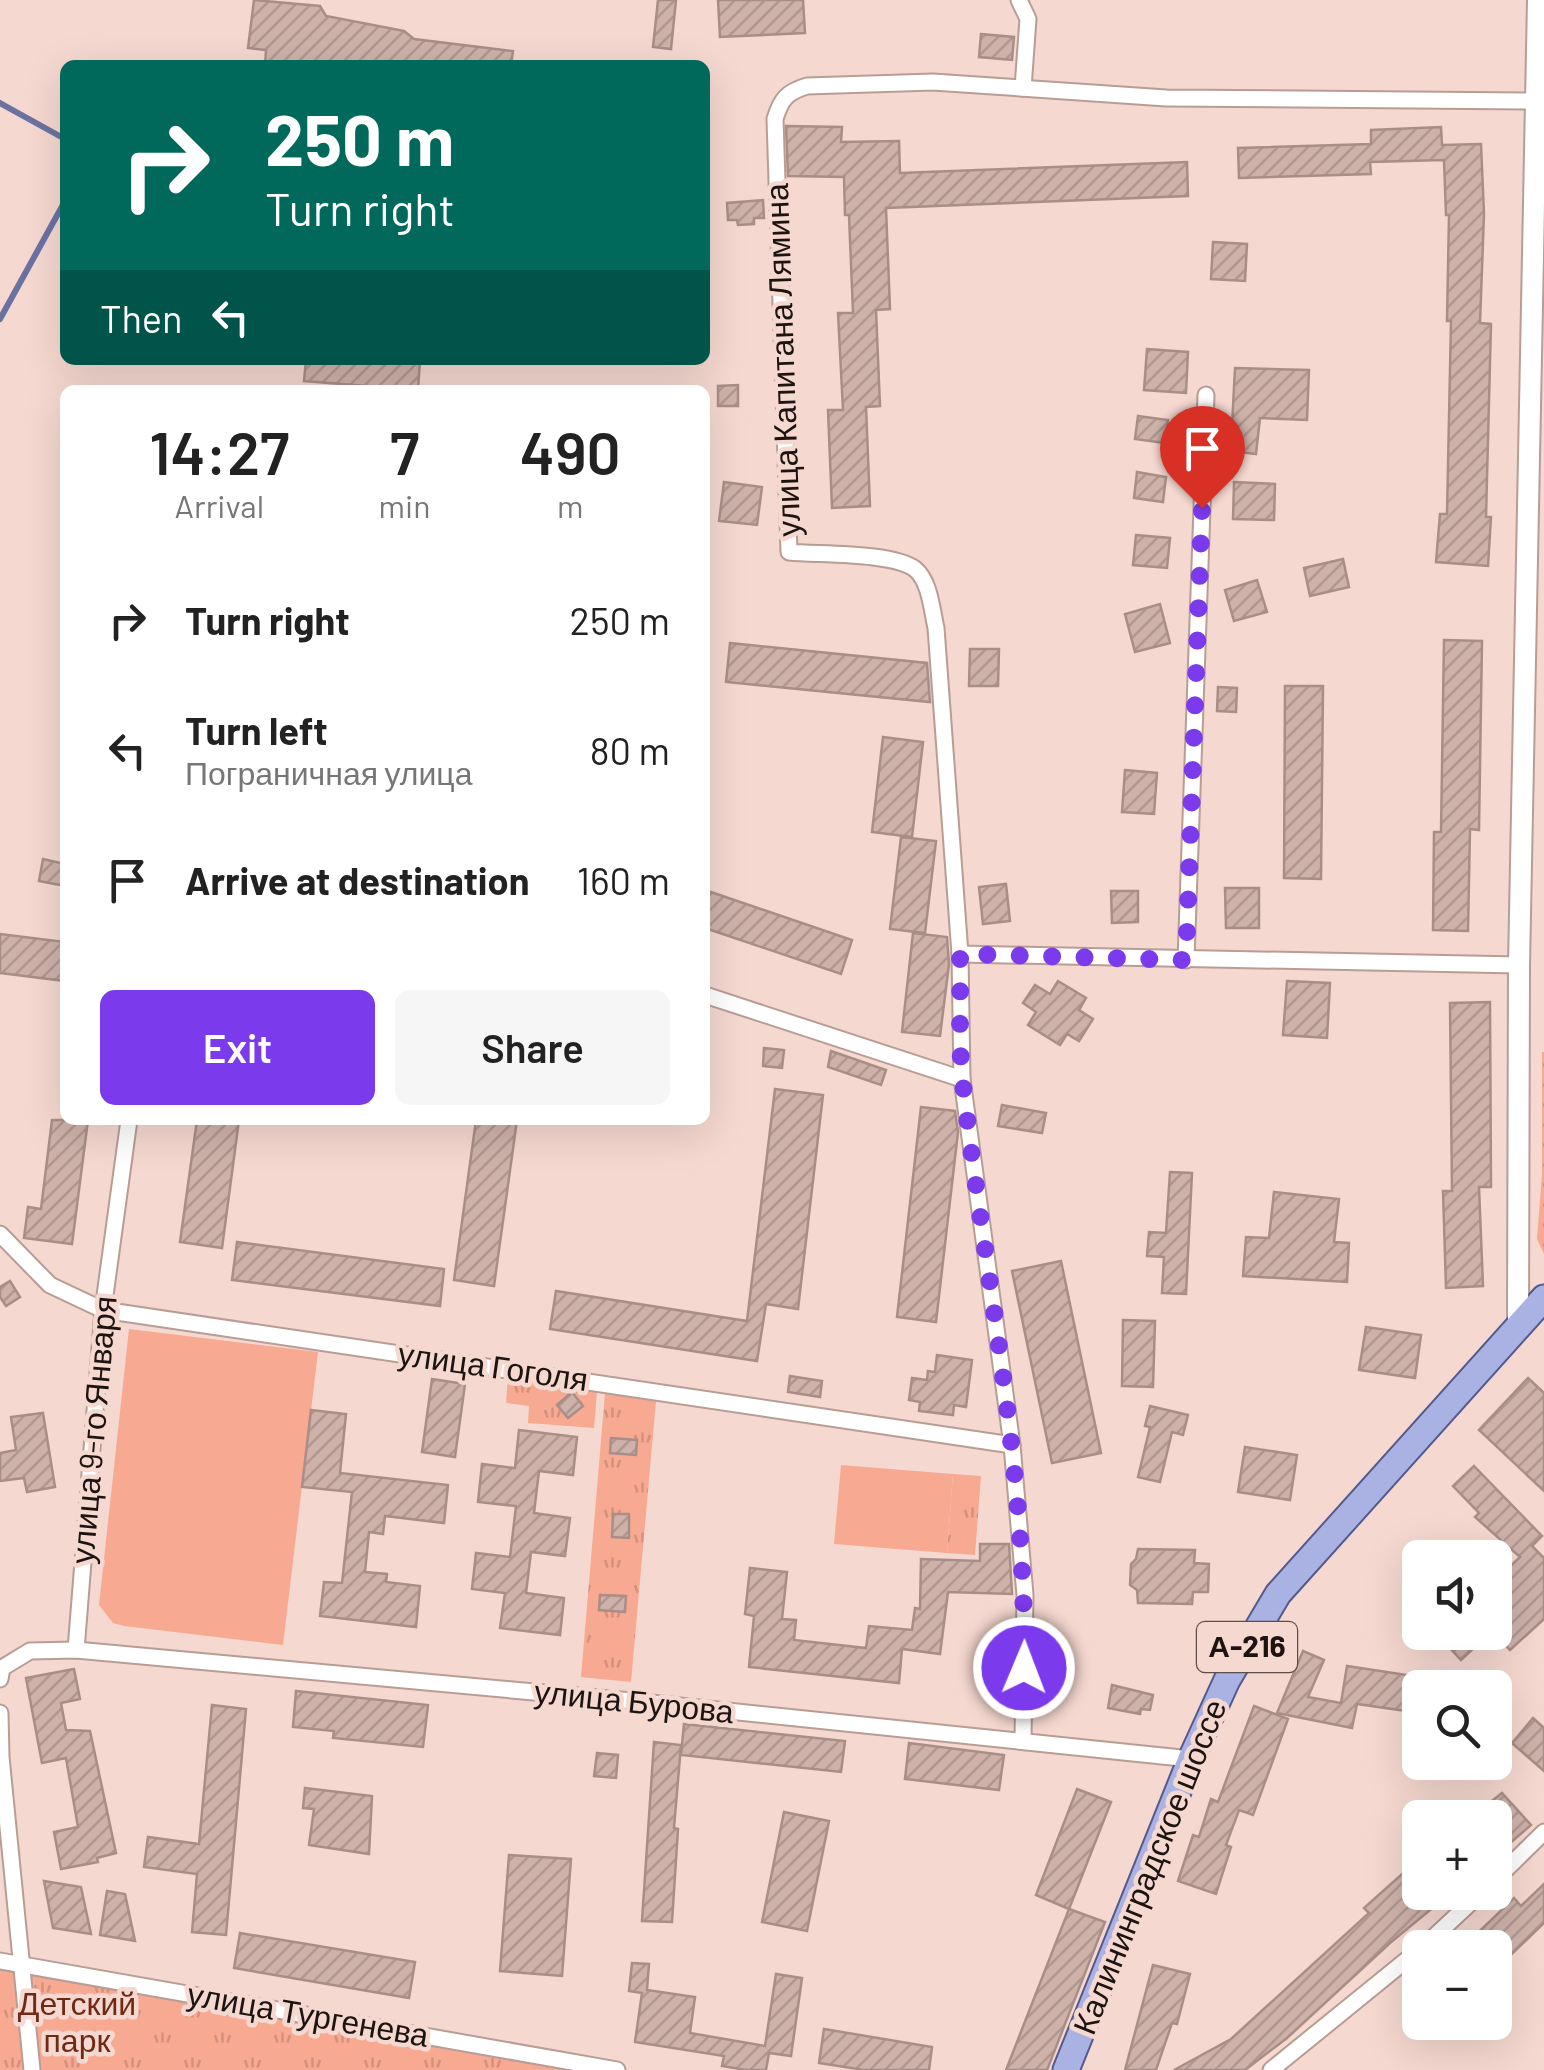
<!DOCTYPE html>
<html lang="en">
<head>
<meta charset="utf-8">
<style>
	:root { --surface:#fff; --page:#f6f6f6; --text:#222; --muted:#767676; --accent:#7c3aed }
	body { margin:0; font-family:Barlow,sans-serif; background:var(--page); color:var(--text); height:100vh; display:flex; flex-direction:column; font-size:38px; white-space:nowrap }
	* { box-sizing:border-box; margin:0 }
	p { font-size:32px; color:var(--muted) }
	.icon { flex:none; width:55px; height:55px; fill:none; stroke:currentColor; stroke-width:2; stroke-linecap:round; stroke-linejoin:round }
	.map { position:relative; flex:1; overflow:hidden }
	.side { position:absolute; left:60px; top:385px; width:650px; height:740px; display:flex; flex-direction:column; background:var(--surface); border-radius:15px; box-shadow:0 10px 40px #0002 }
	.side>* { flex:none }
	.banner { position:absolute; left:60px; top:60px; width:650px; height:305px; border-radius:15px; box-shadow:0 10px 40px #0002; background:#00695c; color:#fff; overflow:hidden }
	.tools { position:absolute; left:1402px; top:1540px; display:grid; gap:20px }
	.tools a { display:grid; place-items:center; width:110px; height:110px; border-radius:15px; background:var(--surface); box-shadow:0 10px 40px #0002; font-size:50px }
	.pin { position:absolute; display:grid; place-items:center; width:85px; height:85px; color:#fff; margin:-102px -42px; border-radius:50% 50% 50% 0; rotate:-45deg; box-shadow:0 0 10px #0007 }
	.pin .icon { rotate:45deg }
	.me { position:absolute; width:110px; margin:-55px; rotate:1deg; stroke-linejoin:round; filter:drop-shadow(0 0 8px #0008) }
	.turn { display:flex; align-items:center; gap:35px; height:210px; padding:0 40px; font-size:45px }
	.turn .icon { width:130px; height:130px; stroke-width:2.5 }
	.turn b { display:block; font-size:70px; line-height:85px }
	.then { display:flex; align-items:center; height:95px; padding:0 40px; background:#0003; gap:20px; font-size:38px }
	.eta { display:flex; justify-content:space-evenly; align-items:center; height:170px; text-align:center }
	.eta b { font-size:60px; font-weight:600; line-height:70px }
	.button { display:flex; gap:20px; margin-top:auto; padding:20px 40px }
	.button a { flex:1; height:115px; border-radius:15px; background:var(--accent); color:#fff; font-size:40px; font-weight:600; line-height:115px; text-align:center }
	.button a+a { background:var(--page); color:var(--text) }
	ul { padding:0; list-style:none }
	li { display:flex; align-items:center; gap:30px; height:130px; padding:0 40px }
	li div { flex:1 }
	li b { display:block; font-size:38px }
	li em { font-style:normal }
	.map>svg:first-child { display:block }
	.grass { fill:url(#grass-dots) }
	.park { fill:url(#park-tufts) }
	.pitch { fill:#f8a992 }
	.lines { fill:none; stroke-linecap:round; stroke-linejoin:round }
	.stream { stroke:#6b72a2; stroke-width:6 }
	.building { fill:url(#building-hatch); stroke:#a98e87; stroke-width:2.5 }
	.minor-casing { stroke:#b89d95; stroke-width:19 }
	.tertiary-casing { stroke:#b89d95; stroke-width:24 }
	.primary-casing { stroke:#54598e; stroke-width:29 }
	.minor { stroke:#fff; stroke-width:15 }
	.tertiary { stroke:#fff; stroke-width:20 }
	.primary { stroke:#aab2e4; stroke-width:25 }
	.route { stroke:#7c3aed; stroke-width:18; stroke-dasharray:0 32.4 }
	.labels { text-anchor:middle; stroke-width:9; stroke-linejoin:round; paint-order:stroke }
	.shield { fill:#f5d8d0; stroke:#5e4e4a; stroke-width:2.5 }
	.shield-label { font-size:30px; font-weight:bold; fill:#1d1310 }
	.street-label { font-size:32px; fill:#1d1310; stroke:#f5d8d0 }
	.park-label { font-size:32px; fill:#712914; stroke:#f5d8d0 }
</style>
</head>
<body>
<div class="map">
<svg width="1544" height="2070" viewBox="0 0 1544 2070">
	<defs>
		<pattern id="grass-dots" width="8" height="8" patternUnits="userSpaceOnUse" patternTransform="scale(2.5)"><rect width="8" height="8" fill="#f8a992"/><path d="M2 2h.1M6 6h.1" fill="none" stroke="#d4917d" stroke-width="1.8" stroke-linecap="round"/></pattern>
		<pattern id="park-tufts" width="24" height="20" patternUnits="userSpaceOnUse" patternTransform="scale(2.5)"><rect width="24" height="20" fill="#f8a992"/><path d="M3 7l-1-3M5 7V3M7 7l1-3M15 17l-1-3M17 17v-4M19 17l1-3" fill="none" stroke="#d4917d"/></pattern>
		<pattern id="building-hatch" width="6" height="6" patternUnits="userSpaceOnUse" patternTransform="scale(2.5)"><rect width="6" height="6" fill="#ceb2aa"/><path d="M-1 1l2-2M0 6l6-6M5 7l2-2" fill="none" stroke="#b09891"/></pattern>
	</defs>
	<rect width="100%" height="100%" fill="#f5d8d0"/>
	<polygon class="grass" points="1542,1052 1544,1052 1544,1254 1537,1239 1542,1174"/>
	<g class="park">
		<polygon points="508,1377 597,1392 594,1428 528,1423 529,1406 506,1403"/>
		<polygon points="605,1393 656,1401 631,1682 581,1677"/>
		<polygon points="953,1474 981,1476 975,1555 947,1553"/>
		<polygon points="0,1961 617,2070 0,2070"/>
	</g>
	<g class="pitch">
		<polygon points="129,1329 318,1352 283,1645 124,1626 113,1623 99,1605"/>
		<polygon points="841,1465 953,1474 947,1553 834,1544"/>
	</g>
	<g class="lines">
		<g class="stream">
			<polyline points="0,103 65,139"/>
			<polyline points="0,319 65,201"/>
		</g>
	</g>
	<g class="building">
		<polygon points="254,0 320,6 326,16 404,31 414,39 513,51 511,65 265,65 266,50 248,48"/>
		<polygon points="658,0 676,0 671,49 653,47"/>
		<polygon points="718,0 803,0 805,33 720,37"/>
		<polygon points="981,34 1014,37 1012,60 979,57"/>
		<polygon points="786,126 842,127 841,142 899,141 900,173 1187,162 1188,196 886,208 890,309 876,310 880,406 866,407 870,506 832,508 828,410 843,410 838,313 853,313 849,215 845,215 844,177 788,176"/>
		<polygon points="1441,127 1442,145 1481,144 1484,214 1480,323 1491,324 1486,517 1491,517 1488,566 1436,562 1440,514 1447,514 1451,321 1447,321 1449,215 1446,215 1444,160 1370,162 1371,174 1239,178 1238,148 1371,144 1371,130"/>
		<polygon points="763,200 764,218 754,218 754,224 738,225 737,220 728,220 727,203"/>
		<polygon points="1213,242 1247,244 1245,281 1211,279"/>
		<polygon points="1147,349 1188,352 1186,393 1144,390"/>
		<polygon points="306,360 420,360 418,390 304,381"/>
		<polygon points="1235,368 1309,370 1307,420 1260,418 1256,454 1223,450 1226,425 1232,426"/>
		<polygon points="738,385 738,406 718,406 718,386"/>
		<polygon points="1138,416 1168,420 1165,443 1135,439"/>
		<polygon points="1137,472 1166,477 1163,502 1134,498"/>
		<polygon points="724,482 762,487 757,525 719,521"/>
		<polygon points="1234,482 1275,484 1274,520 1233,519"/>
		<polygon points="1136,535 1170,538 1167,568 1133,565"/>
		<polygon points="1343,559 1349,587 1310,596 1304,568"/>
		<polygon points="1257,580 1267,612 1234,621 1225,590"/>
		<polygon points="1160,604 1170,643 1135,652 1125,614"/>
		<polygon points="1444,640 1482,641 1479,830 1470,829 1468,931 1433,930 1434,832 1441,832"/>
		<polygon points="730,643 927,663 930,702 726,682"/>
		<polygon points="970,649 999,649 998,686 969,686"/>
		<polygon points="1285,686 1323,686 1321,879 1284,878"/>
		<polygon points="1218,687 1237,688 1236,712 1217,711"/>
		<polygon points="883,737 923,742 912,837 872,832"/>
		<polygon points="1125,770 1157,773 1154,814 1122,812"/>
		<polygon points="901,837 936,841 925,933 890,929"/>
		<polygon points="43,859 65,864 65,886 39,881"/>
		<polygon points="1006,884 1010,921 983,924 979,887"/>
		<polygon points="1225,888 1259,888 1259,928 1226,928"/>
		<polygon points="705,890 852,940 841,974 705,928"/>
		<polygon points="1111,891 1138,891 1138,922 1112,923"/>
		<polygon points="913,933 947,937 949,964 940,1036 902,1032"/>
		<polygon points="0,934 65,942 65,981 0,973"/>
		<polygon points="1058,981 1086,998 1079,1010 1093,1019 1079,1041 1067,1034 1060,1045 1028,1025 1036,1012 1023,1003 1035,985 1050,994"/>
		<polygon points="1287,981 1330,983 1327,1038 1283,1035"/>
		<polygon points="1490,1002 1491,1187 1479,1187 1483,1286 1446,1288 1443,1191 1452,1191 1450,1003"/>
		<polygon points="764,1048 784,1050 782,1068 763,1066"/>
		<polygon points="831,1051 886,1070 881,1085 828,1067"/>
		<polygon points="775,1089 823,1095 798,1309 766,1304 757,1361 550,1329 556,1291 747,1321"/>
		<polygon points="1002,1105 1046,1113 1042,1133 998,1126"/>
		<polygon points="921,1107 955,1111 958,1132 936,1322 897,1317"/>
		<polygon points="52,1120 88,1120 72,1244 24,1238 28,1207 41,1209"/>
		<polygon points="197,1120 239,1120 222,1248 180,1242"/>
		<polygon points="476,1120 517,1120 494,1286 454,1280"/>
		<polygon points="1170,1172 1192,1173 1186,1294 1162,1293 1164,1257 1147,1256 1149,1232 1166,1233"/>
		<polygon points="1274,1192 1339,1199 1334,1242 1349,1243 1347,1282 1243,1276 1246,1237 1269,1238"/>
		<polygon points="237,1242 444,1269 440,1306 232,1280"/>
		<polygon points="1061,1261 1101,1453 1052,1463 1012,1271"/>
		<polygon points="10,1281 20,1297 6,1306 0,1297 0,1287"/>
		<polygon points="1123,1320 1155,1321 1153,1387 1122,1386"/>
		<polygon points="1366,1327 1421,1335 1415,1378 1359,1370"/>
		<polygon points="937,1355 972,1360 966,1407 954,1405 953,1415 919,1411 920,1402 909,1400 912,1378 927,1380 928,1371 935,1372"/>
		<polygon points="790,1376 822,1381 820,1397 788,1392"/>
		<polygon points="1528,1378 1544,1393 1544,1491 1479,1430"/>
		<polygon points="432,1379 465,1384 455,1457 422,1452"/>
		<polygon points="572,1392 583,1406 568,1418 557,1405"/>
		<polygon points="1150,1406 1188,1415 1183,1435 1172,1432 1160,1482 1138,1477 1150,1427 1145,1426"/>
		<polygon points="311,1410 346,1414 340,1473 448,1485 444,1523 385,1516 383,1534 369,1532 365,1572 387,1574 386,1582 420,1586 416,1627 320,1616 324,1582 342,1583 352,1492 302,1487"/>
		<polygon points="43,1413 55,1487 27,1492 24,1478 0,1481 0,1453 16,1450 11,1417"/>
		<polygon points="519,1430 577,1437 573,1475 539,1471 534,1513 570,1518 565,1556 531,1552 526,1593 564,1598 560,1635 500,1628 505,1593 472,1589 476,1553 510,1557 516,1506 478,1502 482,1464 515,1468"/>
		<polygon points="611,1438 637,1440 636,1455 610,1453"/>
		<polygon points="1245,1447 1297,1455 1290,1500 1238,1492"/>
		<polygon points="1474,1466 1542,1536 1532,1546 1544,1558 1544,1619 1510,1650 1495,1634 1495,1581 1520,1557 1475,1517 1479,1513 1453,1486"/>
		<polygon points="613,1514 629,1514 629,1538 612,1537"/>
		<polygon points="980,1544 1009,1544 1012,1594 948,1592 940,1654 902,1649 899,1683 749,1667 754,1616 745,1614 750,1568 787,1572 782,1619 796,1620 794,1640 866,1648 869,1626 912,1630 915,1608 920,1609 921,1559 980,1561"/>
		<polygon points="1138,1549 1195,1550 1194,1563 1209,1564 1208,1592 1193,1592 1192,1604 1138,1603 1137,1590 1130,1585 1131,1564 1136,1559"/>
		<polygon points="600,1595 626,1596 625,1612 599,1610"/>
		<polygon points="1435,1632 1491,1632 1461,1660"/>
		<polygon points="1303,1651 1324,1660 1308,1697 1341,1703 1347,1666 1420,1677 1420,1713 1357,1704 1352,1728 1277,1713"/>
		<polygon points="74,1669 80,1699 61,1703 66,1730 90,1731 116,1853 97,1858 98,1862 61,1869 54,1832 78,1827 66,1758 42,1763 26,1678"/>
		<polygon points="1112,1685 1153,1695 1150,1710 1141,1709 1140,1714 1108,1708"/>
		<polygon points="296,1691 428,1705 423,1747 333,1738 334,1731 293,1727"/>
		<polygon points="212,1705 246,1709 226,1935 192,1932 197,1874 144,1867 148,1837 199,1844"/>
		<polygon points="1254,1706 1288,1719 1253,1815 1239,1810 1226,1845 1231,1847 1216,1894 1178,1881 1193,1835 1199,1837 1211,1799 1218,1802"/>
		<polygon points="1533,1718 1544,1728 1544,1771 1512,1743"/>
		<polygon points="684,1724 845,1741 841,1772 681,1755"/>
		<polygon points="654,1742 681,1745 674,1828 678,1829 672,1922 642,1921"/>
		<polygon points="909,1743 1004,1755 999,1790 905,1779"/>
		<polygon points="597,1753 618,1755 616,1778 594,1776"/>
		<polygon points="305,1788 372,1796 369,1854 309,1845 314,1809 303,1808"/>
		<polygon points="1077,1789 1111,1802 1069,1909 1036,1895"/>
		<polygon points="1502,1793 1531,1825 1495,1856 1495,1818 1470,1818"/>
		<polygon points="784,1812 829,1821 807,1931 762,1922"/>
		<polygon points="509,1855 571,1859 562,1976 500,1971"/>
		<polygon points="1420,1858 1420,1892 1452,1892 1390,1943 1287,2038 1245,2070 1174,2070 1231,2039 1369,1913 1364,1908"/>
		<polygon points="44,1881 81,1887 91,1934 53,1928"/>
		<polygon points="1544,1884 1544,1923 1495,1970 1495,1948 1462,1948 1514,1898 1521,1906"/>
		<polygon points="107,1891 125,1894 135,1941 100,1935"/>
		<polygon points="1069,1909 1105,1922 1047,2070 1006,2070"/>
		<polygon points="240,1933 415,1962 409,1998 234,1968"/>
		<polygon points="632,1963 649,1964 647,1990 695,1997 690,2033 765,2046 776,1974 802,1978 791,2056 769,2053 766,2070 746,2070 722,2066 724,2056 635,2042 642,1993 629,1991"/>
		<polygon points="1153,1965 1190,1974 1177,2024 1172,2023 1156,2070 1125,2070"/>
		<polygon points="824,2029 932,2047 929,2070 864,2070 819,2063"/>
	</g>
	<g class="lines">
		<g class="minor-casing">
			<g id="minor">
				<polyline points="1019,0 1028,19 1023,88"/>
				<polyline points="960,954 1519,965"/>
				<polyline points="1186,960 1206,395"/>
				<polyline points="705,995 962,1079"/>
				<polyline points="0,1234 50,1285 103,1310 1012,1445"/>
				<polyline points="76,1650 103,1310 129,1120"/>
				<polyline points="0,1679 2,1668 30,1651 76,1650 632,1701 1191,1759"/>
				<polyline points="0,1713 1,1757 32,2070"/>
				<path d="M1023,1740L1025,1595L1012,1445L962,1079L960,954L936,628C932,611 930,581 915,569C892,552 819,555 789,552L775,119C781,99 787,92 807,86L933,82L1166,98L1537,101"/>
				<polyline points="1495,1880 1544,1832"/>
				<polyline points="1422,1948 1482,1892"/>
				<polyline points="0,1961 617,2070"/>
				<polyline points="1271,2070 1420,1949"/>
			</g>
		</g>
		<g class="tertiary-casing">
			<polyline id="tertiary" points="1518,1327 1519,965 1538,0"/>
		</g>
		<g class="primary-casing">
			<polyline id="primary" points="1066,2070 1191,1759 1227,1680 1278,1594 1544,1298"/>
		</g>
		<use href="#minor" class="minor"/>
		<use href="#tertiary" class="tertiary"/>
		<use href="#primary" class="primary"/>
	</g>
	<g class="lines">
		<path class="route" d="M1024,1668C1027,1471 985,1278 963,1084C958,1042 961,997 960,954L1186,960L1202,508"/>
	</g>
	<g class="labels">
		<rect class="shield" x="1197" y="1622" width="100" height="50" rx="8"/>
		<g class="shield-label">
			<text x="1247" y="1657">А-216</text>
		</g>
		<g class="street-label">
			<text transform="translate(783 360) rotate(-92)" y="11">улица Капитана Лямина</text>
			<text transform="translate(493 1367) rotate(8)" y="11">улица Гоголя</text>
			<text transform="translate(94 1430) rotate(-85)" y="11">улица 9-го Января</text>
			<text transform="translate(634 1702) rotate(6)" y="11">улица Бурова</text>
			<text transform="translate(1150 1867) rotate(-68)" y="11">Калининградское шоссе</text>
			<text transform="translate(308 2015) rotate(10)" y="11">улица Тургенева</text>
		</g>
		<g class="park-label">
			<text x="77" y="2015">Детский<tspan x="77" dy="37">парк</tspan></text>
		</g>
	</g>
</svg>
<div class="tools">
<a><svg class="icon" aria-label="sound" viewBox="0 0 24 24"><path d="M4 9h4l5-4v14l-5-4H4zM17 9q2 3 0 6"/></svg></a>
<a><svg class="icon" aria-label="search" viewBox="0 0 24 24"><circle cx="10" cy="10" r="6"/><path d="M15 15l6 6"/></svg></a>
<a>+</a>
<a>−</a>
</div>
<div class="pin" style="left:1202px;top:508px;background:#d93025"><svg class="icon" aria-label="arrive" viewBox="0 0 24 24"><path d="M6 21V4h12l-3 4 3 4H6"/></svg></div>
<svg class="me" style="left:1024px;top:1668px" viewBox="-20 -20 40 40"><circle r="17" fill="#7c3aed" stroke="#fff" stroke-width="3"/><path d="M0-11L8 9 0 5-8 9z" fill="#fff"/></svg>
<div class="banner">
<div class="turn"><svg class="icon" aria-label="right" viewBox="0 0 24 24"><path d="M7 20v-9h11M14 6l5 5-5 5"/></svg><div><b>250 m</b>Turn right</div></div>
<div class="then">Then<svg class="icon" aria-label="left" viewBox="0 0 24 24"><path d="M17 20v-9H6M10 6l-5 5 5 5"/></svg></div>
</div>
<section class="side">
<div class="eta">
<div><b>14:27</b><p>Arrival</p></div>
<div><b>7</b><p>min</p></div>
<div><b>490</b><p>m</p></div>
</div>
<ul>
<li><svg class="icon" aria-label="right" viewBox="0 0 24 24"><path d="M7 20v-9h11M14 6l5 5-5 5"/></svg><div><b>Turn right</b></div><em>250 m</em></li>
<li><svg class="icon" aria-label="left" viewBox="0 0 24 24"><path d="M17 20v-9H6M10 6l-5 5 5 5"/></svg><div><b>Turn left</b><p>Пограничная улица</p></div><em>80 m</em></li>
<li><svg class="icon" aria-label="arrive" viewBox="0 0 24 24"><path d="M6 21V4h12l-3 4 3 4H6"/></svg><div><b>Arrive at destination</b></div><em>160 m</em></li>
</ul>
<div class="button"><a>Exit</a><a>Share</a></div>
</section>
</div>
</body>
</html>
